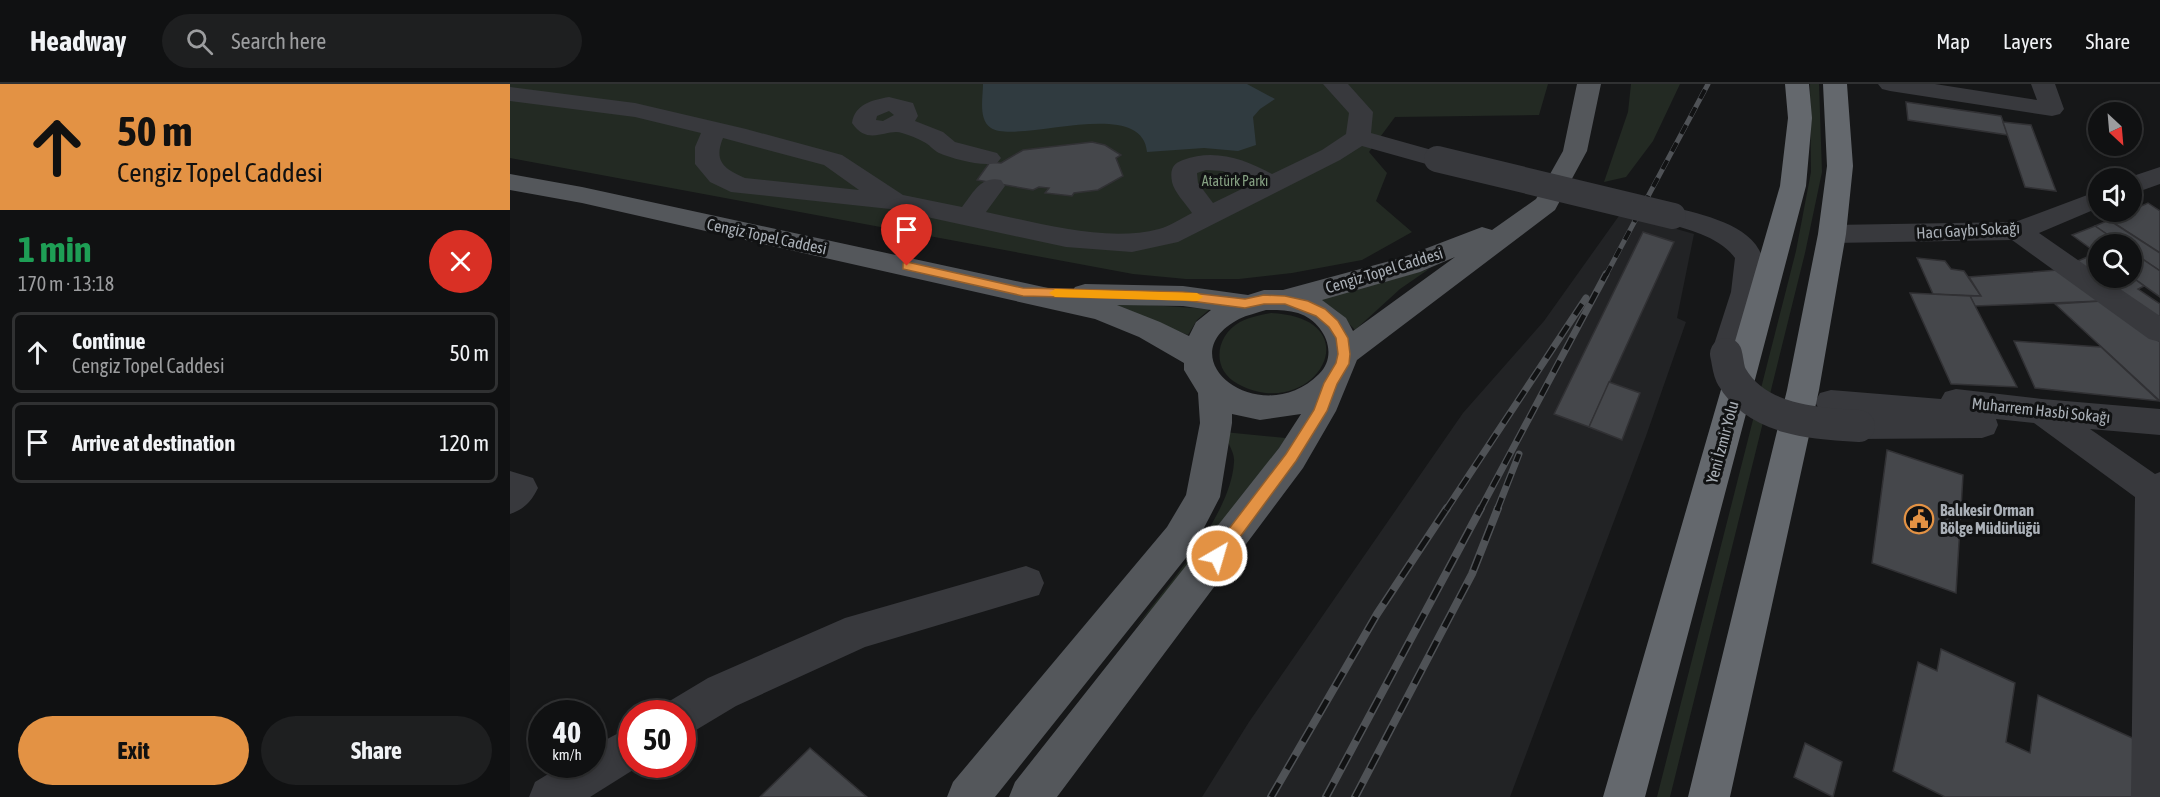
<!DOCTYPE html>
<html lang="en">
<head>
<meta charset="utf-8">
<style>
	:root { --surface:#101112; --page:#1e1f20; --text:#f1f3f6; --muted:#9c9d9f; --line:#303132; --accent:#e39244 }
	body { margin:0; font-family:"Asap Condensed",sans-serif; background:var(--page); color:var(--text); height:100vh; display:flex; flex-direction:column; font-size:22px; white-space:nowrap }
	* { box-sizing:border-box; margin:0 }
	p { font-size:20px; color:var(--muted) }
	.icon { flex:none; width:33px; height:33px; fill:none; stroke:currentColor; stroke-width:2; stroke-linecap:round; stroke-linejoin:round }
	.map { position:relative; flex:1; overflow:hidden }
	.side { display:flex; flex-direction:column; background:var(--surface); width:510px }
	.side>* { flex:none }
	.banner { background:#e39244; color:#111; overflow:hidden }
	.needle { width:39px; rotate:154deg }
	.fabs { position:absolute; left:1578px; top:18px; display:grid; gap:12px }
	.fabs a { display:grid; place-items:center; width:54px; height:54px; border-radius:50%; background:var(--surface); box-shadow:0 3px 9px #0003,0 0 0 2px var(--line); font-size:30px }
	.speed { position:absolute; left:18px; top:616px; display:flex; gap:12px; font-size:30px; font-weight:700; text-align:center }
	.speed>* { display:grid; place-content:center; width:78px; height:78px; border-radius:50%; background:var(--surface); box-shadow:0 3px 9px #0003,0 0 0 2px var(--line); line-height:1 }
	.speed small { font-size:15px; font-weight:400 }
	.speed .limit { border:9px solid #d22; background:#fff; color:#111 }
	.pin { position:absolute; display:grid; place-items:center; width:51px; height:51px; color:#fff; margin:-62px -26px; border-radius:50% 50% 50% 0; rotate:-45deg; box-shadow:0 0 6px #0007 }
	.pin .icon { rotate:45deg }
	.me { position:absolute; width:66px; margin:-33px; rotate:38deg; stroke-linejoin:round; filter:drop-shadow(0 0 4px #0008) }
	.turn { display:flex; align-items:center; gap:21px; height:126px; padding:0 18px; font-size:27px }
	.turn .icon { width:78px; height:78px; stroke-width:2.5 }
	.turn b { display:block; font-size:42px; line-height:51px }
	.round { display:grid; place-items:center; flex:none; width:63px; height:63px; border-radius:32px; background:var(--page) }
	.head { display:flex; align-items:center; justify-content:space-between; height:102px; padding:0 18px }
	h1 { font-size:36px; font-weight:700; line-height:45px; color:#1e9e55 }
	.button { display:flex; gap:12px; margin-top:auto; padding:12px 18px }
	.button a { flex:1; height:69px; border-radius:36px; background:var(--accent); color:#111; font-size:24px; font-weight:700; line-height:69px; text-align:center }
	.button a+a { background:var(--page); color:var(--text) }
	ul { padding:0; list-style:none }
	li { display:flex; align-items:center; gap:18px; height:81px; margin:0 12px 9px; padding:0 6px; border:3px solid var(--line); border-radius:9px }
	li div { flex:1 }
	li b { display:block; font-size:22px }
	li em { font-style:normal }
	header { display:flex; align-items:center; gap:36px; box-sizing:border-box; height:84px; padding:0 30px; background:var(--surface); border-bottom:2px solid var(--line) }
	header strong { font-size:28px }
	nav { display:flex; gap:33px; margin-inline-start:auto; font-size:21px }
	.search { width:420px; height:54px; background:var(--page); display:flex; align-items:center; gap:15px; box-sizing:border-box; padding:0 21px; border-radius:33px; color:var(--muted); font-size:22px }
	main { display:flex; flex:1; min-height:0 }
	.map>svg:first-child { display:block }
	.built { fill:#222325 }
	.green { fill:#232a23 }
	.water { fill:#303b40 }
	.building { fill:#45474b; stroke:#313134; stroke-width:1.5 }
	.lines { fill:none; stroke-linecap:round; stroke-linejoin:round }
	.minor { fill:#38393d; fill-rule:evenodd }
	.major { fill:#54575b; fill-rule:evenodd }
	.highway { fill:#64686d; fill-rule:evenodd }
	.rail-far2-casing { stroke:#4f5256; stroke-width:5 }
	.rail-far1-casing { stroke:#4f5256; stroke-width:7 }
	.rail-casing { stroke:#4f5256; stroke-width:8 }
	.rail-far2 { stroke:#111213; stroke-width:4; stroke-dasharray:10; stroke-linecap:butt }
	.rail-far1 { stroke:#111213; stroke-width:4.5; stroke-dasharray:13; stroke-linecap:butt }
	.rail { stroke:#111213; stroke-width:5; stroke-dasharray:16; stroke-linecap:butt }
	.minor-bridge-far1 { stroke:#38393d; stroke-width:26 }
	.minor-bridge { stroke:#38393d; stroke-width:32 }
	.route { fill:#e39244; stroke:#945f2c; stroke-width:1.5 }
	.slow { fill:#f59e0b }
	.labels { text-anchor:middle; stroke-width:6; stroke-linejoin:round; paint-order:stroke }
	.far-park-label { font-size:14px; fill:#85a082; stroke:#111213 }
	.street-label { font-size:16px; fill:#aab0b7; stroke:#111213 }
	.poi-label { font-size:16px; font-weight:bold; fill:#aab0b7; stroke:#111213; text-anchor:start }
</style>
</head>
<body>
<header>
<strong>Headway</strong>
<div class="search"><svg class="icon" aria-label="search" viewBox="0 0 24 24"><circle cx="10" cy="10" r="6"/><path d="M15 15l6 6"/></svg>Search here</div>
<nav><a>Map</a><a>Layers</a><a>Share</a></nav>
</header>
<main>
<section class="side">
<div class="banner">
<div class="turn"><svg class="icon" aria-label="ahead" viewBox="0 0 24 24"><path d="M12 20V5M6 11l6-6 6 6"/></svg><div><b>50 m</b>Cengiz Topel Caddesi</div></div>
</div>
<div class="head"><div><h1>1 min</h1><p>170 m · 13:18</p></div><a class="round" style="background:#d93025;color:#fff"><svg class="icon" aria-label="close" viewBox="0 0 24 24"><path d="M6 6l12 12M18 6L6 18"/></svg></a></div>
<ul>
<li><svg class="icon" aria-label="ahead" viewBox="0 0 24 24"><path d="M12 20V5M6 11l6-6 6 6"/></svg><div><b>Continue</b><p>Cengiz Topel Caddesi</p></div><em>50 m</em></li>
<li><svg class="icon" aria-label="arrive" viewBox="0 0 24 24"><path d="M6 21V4h12l-3 4 3 4H6"/></svg><div><b>Arrive at destination</b></div><em>120 m</em></li>
</ul>
<div class="button"><a>Exit</a><a>Share</a></div>
</section>
<div class="map">
<svg width="1650" height="713" viewBox="0 0 1650 713">
	<rect width="100%" height="100%" fill="#161718"/>
	<polygon class="built" points="1111,129 1184,150 1167,234 1176,238 1136,352 1000,713 692,713 739,638 953,329 1034,237"/>
	<g class="green">
		<polygon points="0,0 1038,0 1029,31 885,33 859,68 877,89 866,117 902,148 852,176 782,189 729,195 676,195 623,190 0,74"/>
		<polygon points="1121,0 1170,0 1143,57 1116,93 1094,98 1118,28"/>
		<polygon points="1300,0 1309,0 1312,88 1295,169 1160,713 1147,713 1286,167 1301,88"/>
		<polygon points="919,185 890,205 845,246 827,227 808,216"/>
		<polygon points="594,218 700,225 687,236 678,251"/>
		<path d="M761,229C865,234 804,341 728,300C701,286 705,252 730,238C740,233 750,231 761,229Z"/>
		<path d="M714,348L776,354L704,455L626,543C658,500 721,432 724,378C725,368 717,359 714,348Z"/>
	</g>
	<path class="water" d="M473,0H737L765,15L750,25L743,33L746,61L728,67L694,64L637,68C632,11 508,61 481,44C468,36 473,13 473,0Z"/>
	<g class="building">
		<polygon points="1396,18 1491,32 1498,51 1398,36"/>
		<polygon points="1493,38 1521,41 1546,107 1515,103"/>
		<polygon points="582,58 595,61 611,71 606,74 613,92 588,106 564,109 562,112 535,109 539,104 529,103 523,106 467,96 480,78 491,79 513,66"/>
		<polygon points="1638,119 1650,127 1650,169 1599,136"/>
		<polygon points="1599,136 1650,169 1650,187 1622,168 1622,160 1611,160 1585,142"/>
		<polygon points="1585,142 1611,160 1588,160 1588,170 1562,151"/>
		<polygon points="1133,148 1164,158 1079,343 1044,330"/>
		<polygon points="1622,168 1650,187 1650,213 1622,193"/>
		<polygon points="1587,169 1588,194 1622,193 1634,202 1628,205 1650,220 1650,232 1645,234 1563,179"/>
		<polygon points="1407,174 1435,177 1441,185 1454,187 1471,212 1423,210"/>
		<polygon points="1548,186 1592,217 1465,222 1460,212 1471,212 1459,193"/>
		<polygon points="1400,209 1460,212 1507,303 1441,300"/>
		<polygon points="1592,217 1650,258 1650,317 1545,220"/>
		<polygon points="1504,257 1591,263 1649,317 1525,304"/>
		<polygon points="1099,298 1130,309 1112,356 1079,343"/>
		<polygon points="1377,366 1453,391 1446,509 1362,479"/>
		<polygon points="1431,565 1505,599 1496,658 1520,669 1528,611 1640,662 1637,713 1435,713 1383,687 1408,578 1427,587"/>
		<polygon points="1295,659 1332,678 1323,713 1284,693"/>
		<polygon points="300,664 357,713 250,713"/>
	</g>
	<g class="lines">
		<g class="minor">
			<path d="M813,0H838L863,28L861,49L936,70L940,75L936,80L927,83L852,62L830,76L668,158L622,168L556,163L380,125L221,108L200,98L185,80V63L191,49L125,33L0,17V3L125,19L236,45L332,71L393,111L452,123C463,109 471,91 491,96L495,102L476,128C529,139 596,159 649,145C660,142 672,134 682,129C676,120 664,108 662,98C660,86 662,80 673,76C704,64 735,75 762,90L812,66L836,50L839,29ZM213,54L314,81L349,106L235,94C215,85 203,78 213,54ZM696,86L713,87L742,100L703,119L688,99L687,89Z"/>
			<polygon points="1368,0 1425,0 1527,16 1521,0 1545,0 1554,25 1550,30 1542,32 1380,7 1372,5"/>
			<path d="M379,13L403,19L408,32L405,37L433,48L445,58L487,69L491,74L487,79C471,83 444,75 429,69C423,66 419,60 414,58C407,54 399,51 392,49C377,44 358,63 342,39C345,20 362,16 379,13ZM379,27L384,31L373,37L366,36L367,32Z"/>
			<polygon points="1650,83 1650,100 1622,110 1622,94 1617,94"/>
			<polygon points="1588,107 1588,124 1529,149 1588,190 1588,194 1594,194 1650,232 1650,258 1639,255 1502,156 1322,159 1312,156 1308,150 1312,144 1322,141 1505,138"/>
			<path d="M1163,123C1192,131 1243,140 1253,175C1257,188 1250,207 1247,221C1242,240 1237,261 1227,278L1216,281L1205,278L1201,270L1221,208L1225,174C1209,152 1178,146 1154,138L1150,132L1154,126Z"/>
			<polygon points="1446,305 1532,315 1650,325 1650,351 1580,345 1645,390 1650,388 1650,713 1621,713 1625,413 1524,339 1486,335 1488,341 1484,350 1472,354 1349,355 1337,351 1333,342 1340,332 1310,327 1305,318 1310,309 1321,306 1431,315 1435,308"/>
			<path d="M0,387L23,394L28,404C21,418 14,425 0,430Z"/>
			<polygon points="516,482 529,487 534,499 529,511 355,563 226,622 186,646 172,652 172,630 153,630 158,618 198,594 335,534"/>
			<polygon points="122,642 122,681 131,681 80,713 19,713 25,698 53,681 82,681 82,663"/>
		</g>
		<path class="major" d="M1067,0H1091L1077,67L1045,126L847,276L826,327L793,384L547,713H499L505,698L769,364L791,330L750,336L722,330V339L710,413L683,465L485,713H437L443,698L657,443L676,411L690,339L688,309L674,286V279L629,253L585,235L72,119L0,106V90L72,103L561,209L565,203L575,200L673,202L738,211L754,206H773L891,174L972,143L982,146L1026,115L1053,67ZM945,173L843,247L836,234L812,216L910,188ZM607,221L673,222L701,226L686,238L679,252L650,238ZM756,226C766,226 778,226 788,229C813,237 830,269 809,290C751,348 655,274 729,235C737,231 747,229 756,226Z"/>
		<g class="highway">
			<polygon points="1275,0 1299,0 1302,34 1296,102 1135,713 1093,713 1270,102 1278,34"/>
			<polygon points="1313,0 1337,0 1343,82 1336,150 1309,306 1220,713 1178,713 1277,306 1308,150 1317,82"/>
		</g>
		<g class="rail-far2-casing">
			<polyline id="rail-far2" points="1096,191 1198,0"/>
		</g>
		<g class="rail-far1-casing">
			<g id="rail-far1">
				<polyline points="936,426 1076,214"/>
				<polyline points="970,426 1096,190"/>
				<polyline points="987,426 1009,370"/>
			</g>
		</g>
		<g class="rail-casing">
			<g id="rail">
				<polyline points="761,713 867,530 937,424"/>
				<polyline points="816,713 971,424"/>
				<polyline points="845,713 962,490 988,424"/>
			</g>
		</g>
		<use href="#rail-far2" class="rail-far2"/>
		<use href="#rail-far1" class="rail-far1"/>
		<use href="#rail" class="rail"/>
		<polyline class="minor-bridge-far1" points="927,75 1163,132"/>
		<path class="minor-bridge" d="M1216,270C1218,277 1218,287 1222,293C1247,336 1305,340 1349,342"/>
	</g>
	<polygon class="route" points="397,178 513,204 673,208 735,215 754,211 775,212 798,217 815,225 828,237 838,254 840,270 839,280 827,300 817,327 786,377 713,476 707,478 702,476 700,472 702,467 776,370 804,326 814,299 826,279 828,270 826,254 819,243 806,232 775,220 754,220 735,224 673,216 513,212 393,185 393,179"/>
	<polygon class="slow" points="545,205 687,209 693,213 687,217 545,213 539,209"/>
	<defs>
		<g id="civic-ring" transform="scale(1.5)"><circle r="9.5" fill="#111213" stroke="#e39244" stroke-width="1.5"/><path d="M-.6-6.5H3V-4.5H.6V-3L4-1V1h2V6H-6V1h2V-1L-.6-3ZM-1.2 2.5V6h2.4V2.5Z" fill="#e39244"/></g>
	</defs>
	<g fill-rule="evenodd">
		<use href="#civic-ring" x="1409" y="435"/>
	</g>
	<g class="labels">
		<g class="far-park-label">
			<text x="725" y="102">Atatürk Parkı</text>
		</g>
		<g class="street-label">
			<text transform="translate(1458 146) rotate(-3)" y="6">Hacı Gaybı Sokağı</text>
			<text transform="translate(257 152) rotate(12)" y="6">Cengiz Topel Caddesi</text>
			<text transform="translate(874 186) rotate(-17)" y="6">Cengiz Topel Caddesi</text>
			<text transform="translate(1531 326) rotate(6)" y="6">Muharrem Hasbi Sokağı</text>
			<text transform="translate(1212 358) rotate(-75)" y="6">Yeni İzmir Yolu</text>
		</g>
		<g class="poi-label">
			<text x="1430" y="432">Balıkesir Orman<tspan x="1430" dy="18">Bölge Müdürlüğü</tspan></text>
		</g>
	</g>
</svg>
<div class="fabs">
<a><svg class="needle" viewBox="-14 -14 28 28"><path d="M0-13l5 13h-10z" fill="#e53935"/><path d="M0 13l5-13h-10z" fill="#9c9d9f"/></svg></a>
<a><svg class="icon" aria-label="sound" viewBox="0 0 24 24"><path d="M4 9h4l5-4v14l-5-4H4zM17 9q2 3 0 6"/></svg></a>
<a><svg class="icon" aria-label="search" viewBox="0 0 24 24"><circle cx="10" cy="10" r="6"/><path d="M15 15l6 6"/></svg></a>
</div>
<div class="speed"><div>40<small>km/h</small></div><div class="limit">50</div></div>
<div class="pin" style="left:397px;top:182px;background:#d93025"><svg class="icon" aria-label="arrive" viewBox="0 0 24 24"><path d="M6 21V4h12l-3 4 3 4H6"/></svg></div>
<svg class="me" style="left:707px;top:472px" viewBox="-20 -20 40 40"><circle r="17" fill="#e39244" stroke="#fff" stroke-width="3"/><path d="M0-11L8 9 0 5-8 9z" fill="#fff"/></svg>
</div>
</main>
</body>
</html>
